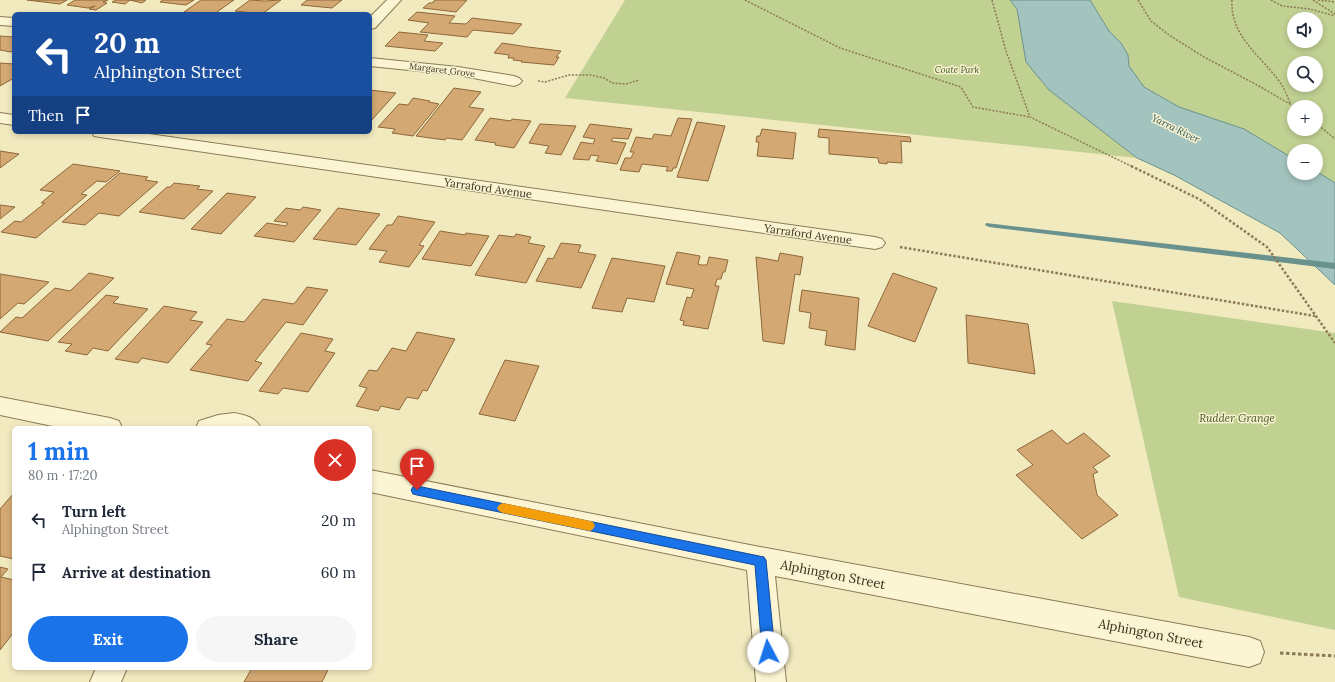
<!DOCTYPE html>
<html lang="en">
<head>
<meta charset="utf-8">
<style>
	:root { --surface:#fff; --page:#f6f6f7; --text:#1f2937; --muted:#747a83; --accent:#1a73e8 }
	body { margin:0; font-family:Lora,serif; background:var(--page); color:var(--text); height:100vh; display:flex; flex-direction:column; font-size:15px; white-space:nowrap }
	* { box-sizing:border-box; margin:0 }
	p { font-size:13px; color:var(--muted) }
	.icon { flex:none; width:22px; height:22px; fill:none; stroke:currentColor; stroke-width:2; stroke-linecap:round; stroke-linejoin:round }
	.map { position:relative; flex:1; overflow:hidden }
	.panel { position:absolute; left:12px; top:426px; width:360px; height:244px; display:flex; flex-direction:column; background:var(--surface); border-radius:6px; box-shadow:0 2px 6px #0003 }
	.panel>* { flex:none }
	.hud { position:absolute; left:12px; top:12px; width:360px; height:122px; border-radius:6px; box-shadow:0 2px 6px #0003; background:#1a4fa0; color:#fff; overflow:hidden }
	.fabs { position:absolute; left:1287px; top:12px; display:grid; gap:8px }
	.fabs a { display:grid; place-items:center; width:36px; height:36px; border-radius:50%; background:var(--surface); box-shadow:0 2px 6px #0003; font-size:20px }
	.pin { position:absolute; display:grid; place-items:center; width:34px; height:34px; color:#fff; margin:-41px -17px; border-radius:50% 50% 50% 0; rotate:-45deg; box-shadow:0 0 4px #0007 }
	.pin .icon { rotate:45deg }
	.me { position:absolute; width:44px; margin:-22px; rotate:355deg; stroke-linejoin:round; filter:drop-shadow(0 0 3px #0008) }
	.turn { display:flex; align-items:center; gap:14px; height:84px; padding:0 16px; font-size:18px }
	.turn .icon { width:52px; height:52px; stroke-width:2.5 }
	.turn b { display:block; font-size:28px; line-height:34px }
	.then { display:flex; align-items:center; height:38px; padding:0 16px; background:#0003; gap:8px; font-size:15px }
	.round { display:grid; place-items:center; flex:none; width:42px; height:42px; border-radius:21px; background:var(--page) }
	.summary { display:flex; align-items:center; justify-content:space-between; height:68px; padding:0 16px }
	h1 { font-size:24px; font-weight:800; line-height:30px; color:var(--accent) }
	.primary-button { display:flex; gap:8px; margin-top:auto; padding:8px 16px }
	.primary-button a { flex:1; height:46px; border-radius:24px; background:var(--accent); color:#fff; font-size:16px; font-weight:800; line-height:46px; text-align:center }
	.primary-button a+a { background:var(--page); color:var(--text) }
	ul { padding:0; list-style:none }
	li { display:flex; align-items:center; gap:12px; height:52px; padding:0 16px }
	li div { flex:1 }
	li b { display:block; font-size:15px }
	li em { font-style:normal }
	.map>svg:first-child { display:block }
	.green { fill:#c1d192; fill-rule:evenodd }
	.water { fill:#a3c3be; stroke:#69928e }
	.lines { fill:none; stroke-linecap:round; stroke-linejoin:round }
	.stream { fill:#69928e; fill-rule:evenodd }
	.building { fill:#d3a872; stroke:#8e6739 }
	.street-casing { stroke:#8c7a56; stroke-width:2 }
	.path-far2 { stroke:#8c7a56; stroke-width:1.5; stroke-dasharray:2 1.5; stroke-linecap:butt }
	.path-far1 { stroke:#8c7a56; stroke-width:2.5; stroke-dasharray:2.5 2; stroke-linecap:butt }
	.path { stroke:#8c7a56; stroke-width:3; stroke-dasharray:3.5 2.5; stroke-linecap:butt }
	.street { fill:#fcf5d3; fill-rule:evenodd }
	.route { fill:#1a73e8; stroke:#114b97 }
	.slow { fill:#f59e0b }
	.labels { text-anchor:middle; stroke-width:3; stroke-linejoin:round; paint-order:stroke }
	.far-street-label { font-size:9px; fill:#3a2f1c; stroke:#f8f2d0 }
	.far-park-label { font-size:9px; font-style:italic; fill:#425920; stroke:#f8f2d0 }
	.far-water-label { font-size:10px; font-style:italic; fill:#29585b; stroke:#f8f2d0 }
	.street-label { font-size:11px; fill:#3a2f1c; stroke:#f8f2d0 }
	.park-label { font-size:11px; font-style:italic; fill:#425920; stroke:#f8f2d0 }
	.near-street-label { font-size:13px; fill:#3a2f1c; stroke:#f8f2d0 }
</style>
</head>
<body>
<div class="map">
<svg width="1335" height="682" viewBox="0 0 1335 682">
	<rect width="100%" height="100%" fill="#f2eabf"/>
	<g class="green">
		<polygon points="625,0 1010,0 1017,9 1026,62 1049,90 1137,158 565,98"/>
		<path d="M1090,0H1335V183L1316,171V151H1294V159L1244,129L1179,107L1144,87L1129,66L1128,55L1121,43L1109,31ZM1294,19H1316V41H1294ZM1294,63H1316V85H1294ZM1294,107H1316V129H1294Z"/>
		<polygon points="1112,301 1335,333 1335,630 1179,597"/>
	</g>
	<polygon class="water" points="1010,0 1090,0 1109,31 1121,43 1128,55 1129,66 1144,87 1179,107 1244,129 1294,159 1294,173 1316,173 1316,171 1335,183 1335,285 1280,233 1174,175 1137,158 1049,90 1026,62 1017,9"/>
	<g class="lines">
		<polygon class="stream" points="986,223 1335,263 1335,269 989,227 985,225"/>
	</g>
	<g class="building">
		<polygon points="27,0 67,0 60,4"/>
		<polygon points="75,0 108,0 103,2 107,3 96,10 89,9 95,6 88,8 67,5"/>
		<polygon points="116,0 146,0 142,3 130,0 125,4 112,2"/>
		<polygon points="163,0 194,0 186,5 160,2"/>
		<polygon points="201,0 234,0 214,14 184,12"/>
		<polygon points="250,0 264,1 281,0 262,14 235,11"/>
		<polygon points="307,0 342,0 332,8 301,5"/>
		<polygon points="435,0 467,0 456,12 423,8 429,3 432,3"/>
		<polygon points="417,12 455,16 449,23 466,24 472,18 522,24 513,34 473,30 467,37 420,32 429,23 408,20"/>
		<polygon points="399,32 428,35 424,41 443,43 435,51 385,46"/>
		<polygon points="0,36 14,37 14,50 11,52 0,50"/>
		<polygon points="502,43 528,47 561,51 556,57 559,57 554,65 521,62 522,61 513,60 514,58 508,58 509,55 494,53"/>
		<polygon points="0,63 14,64 14,78 0,86"/>
		<polygon points="454,88 481,92 469,107 484,109 462,140 447,138 445,140 416,136"/>
		<polygon points="370,90 396,93 370,122"/>
		<polygon points="413,98 430,101 429,102 439,104 413,136 392,133 395,129 378,127 399,104 408,105"/>
		<polygon points="490,118 511,121 512,119 531,121 514,148 495,145 496,143 475,140"/>
		<polygon points="678,118 692,119 676,168 673,168 672,171 666,171 668,167 642,164 639,172 620,170 625,158 631,158 634,152 630,152 636,137 652,139 654,134 671,136"/>
		<polygon points="697,122 725,126 708,181 677,177"/>
		<polygon points="540,124 576,126 561,155 545,153 549,146 529,143"/>
		<polygon points="590,124 632,129 628,139 613,138 611,141 626,143 617,164 596,161 599,156 591,155 589,160 573,159 581,142 593,144 595,139 583,137"/>
		<polygon points="762,129 796,133 793,159 757,156 759,142 756,142 757,136 760,136"/>
		<polygon points="819,129 910,137 911,142 901,141 902,163 887,162 887,164 879,163 878,158 829,154 829,138 818,137"/>
		<polygon points="0,151 19,154 0,168"/>
		<polygon points="73,164 120,171 106,182 97,181 81,194 87,195 36,238 1,232 15,221 21,222 45,203 41,203 54,192 40,190"/>
		<polygon points="120,173 148,177 145,180 158,182 119,216 99,213 85,225 62,222"/>
		<polygon points="174,183 200,186 197,189 213,191 184,219 139,212 167,187 170,187"/>
		<polygon points="227,193 256,197 221,234 191,229"/>
		<polygon points="0,205 15,207 0,219"/>
		<polygon points="303,207 321,210 294,242 254,236 267,223 286,226 288,223 274,221 286,208 300,210"/>
		<polygon points="338,208 380,214 356,245 313,239"/>
		<polygon points="398,216 435,222 419,245 424,246 409,267 379,262 387,251 369,249 387,225 392,225"/>
		<polygon points="440,231 465,235 466,233 489,236 471,266 422,259"/>
		<polygon points="516,234 531,237 528,243 545,246 526,283 475,275 499,235 514,237"/>
		<polygon points="561,243 581,245 578,252 596,255 581,288 536,281 548,258 553,259"/>
		<polygon points="677,252 700,256 698,264 701,265 707,265 709,257 728,260 725,272 723,272 721,279 717,279 715,286 719,286 708,329 683,325 684,321 680,320 687,297 691,298 694,289 666,284"/>
		<polygon points="780,253 803,257 800,275 795,274 784,344 763,341 756,257 778,261"/>
		<polygon points="612,258 665,266 654,302 627,298 622,312 592,308"/>
		<polygon points="89,273 114,278 48,341 0,332 16,317 22,318 55,288 70,291"/>
		<polygon points="893,273 937,288 915,342 868,326"/>
		<polygon points="0,274 49,282 24,304 18,303 0,319"/>
		<polygon points="307,287 328,290 303,325 286,322 255,361 262,363 248,381 190,370 212,345 206,344 227,319 244,322 263,299 294,304"/>
		<polygon points="802,290 859,298 855,350 825,345 827,331 809,328 811,313 799,311"/>
		<polygon points="106,295 119,297 113,303 148,309 108,351 93,348 87,355 65,351 72,344 58,342"/>
		<polygon points="164,306 197,312 190,320 203,322 168,363 142,358 138,363 115,359"/>
		<polygon points="966,315 1028,324 1035,374 968,363"/>
		<polygon points="417,332 455,339 427,391 423,390 418,399 407,397 399,410 381,406 378,411 356,406 367,388 359,386 369,370 377,371 392,348 406,351"/>
		<polygon points="301,333 333,339 325,351 335,353 308,392 283,388 278,394 259,391"/>
		<polygon points="505,360 539,366 515,421 479,414"/>
		<polygon points="1052,430 1067,444 1084,433 1110,456 1093,467 1098,472 1093,474 1097,495 1118,515 1082,539 1016,475 1033,465 1017,450"/>
		<polygon points="14,493 14,559 0,556 0,509"/>
		<polygon points="0,567 8,569 1,577 14,580 14,632 0,650"/>
		<polygon points="252,668 329,668 322,682 244,682"/>
	</g>
	<g class="lines">
		<g class="street-casing">
			<g id="street">
				<polygon points="387,0 401,0 375,28 370,29 370,17"/>
				<polygon points="0,17 14,18 14,26 0,25"/>
				<polygon points="370,58 458,67 514,76 519,78 522,81 519,84 514,86 458,75 370,66"/>
				<polygon points="0,113 14,115 14,125 0,123"/>
				<polygon points="92,132 135,132 875,237 882,239 885,243 882,247 875,249 100,137 94,136"/>
				<polygon points="0,397 110,418 119,421 122,428 62,428 0,415"/>
				<path d="M234,413C246,415 256,418 261,428H196L199,421L218,415Z"/>
				<polygon points="370,470 760,547 1249,637 1260,641 1264,652 1260,663 1249,667 775,576 786,682 756,682 747,570 370,492"/>
				<polygon points="96,668 127,668 121,682 90,682"/>
			</g>
		</g>
		<g class="path-far2">
			<polyline points="745,0 840,48 961,87 973,107 1030,117"/>
			<polyline points="992,0 1006,51 1030,117 1133,167"/>
			<polyline points="1138,0 1151,21 1169,35 1204,57 1259,86 1295,107"/>
			<path d="M1232,0C1230,36 1260,55 1279,81C1284,88 1287,95 1290,103"/>
			<polyline points="1271,0 1282,6 1310,9 1335,16"/>
			<polyline points="1313,0 1335,14"/>
			<polyline points="1318,0 1335,2"/>
			<polyline points="538,81 545,82 569,75 591,75 604,78 612,83 626,84 639,80"/>
			<polyline points="1316,123 1335,139"/>
		</g>
		<g class="path-far1">
			<polyline points="1131,166 1199,199 1267,247 1335,343"/>
			<polyline points="900,247 1315,316"/>
		</g>
		<polyline class="path" points="1280,653 1335,656"/>
		<use href="#street" class="street"/>
	</g>
	<polygon class="route" points="417,486 764,557 766,560 775,652 773,656 768,658 764,656 762,652 755,565 417,495 413,494 411,490 413,487"/>
	<polygon class="slow" points="503,503 590,521 593,522 595,526 593,529 590,531 503,513 499,511 497,508 499,505"/>
	<g class="labels">
		<g class="far-street-label">
			<text transform="translate(442 70) rotate(7)" y="3">Margaret Grove</text>
		</g>
		<g class="far-park-label">
			<text x="957" y="73">Coate Park</text>
		</g>
		<g class="far-water-label">
			<text transform="translate(1176 128) rotate(26)" y="4">Yarra River</text>
		</g>
		<g class="street-label">
			<text transform="translate(488 188) rotate(8)" y="4">Yarraford Avenue</text>
			<text transform="translate(808 234) rotate(8)" y="4">Yarraford Avenue</text>
		</g>
		<g class="park-label">
			<text x="1237" y="422">Rudder Grange</text>
		</g>
		<g class="near-street-label">
			<text transform="translate(833 574) rotate(11)" y="5">Alphington Street</text>
			<text transform="translate(1151 633) rotate(11)" y="5">Alphington Street</text>
		</g>
	</g>
</svg>
<div class="fabs">
<a><svg class="icon" aria-label="sound" viewBox="0 0 24 24"><path d="M4 9h4l5-4v14l-5-4H4zM17 9q2 3 0 6"/></svg></a>
<a><svg class="icon" aria-label="search" viewBox="0 0 24 24"><circle cx="10" cy="10" r="6"/><path d="M15 15l6 6"/></svg></a>
<a>+</a>
<a>−</a>
</div>
<div class="pin" style="left:417px;top:490px;background:#d93025"><svg class="icon" aria-label="arrive" viewBox="0 0 24 24"><path d="M6 21V4h12l-3 4 3 4H6"/></svg></div>
<svg class="me" style="left:768px;top:652px" viewBox="-20 -20 40 40"><circle r="19" fill="#fff"/><path d="M0-13L10 11 0 6-10 11z" fill="#1a73e8"/></svg>
<div class="hud">
<div class="turn"><svg class="icon" aria-label="left" viewBox="0 0 24 24"><path d="M17 20v-9H6M10 6l-5 5 5 5"/></svg><div><b>20 m</b>Alphington Street</div></div>
<div class="then">Then<svg class="icon" aria-label="arrive" viewBox="0 0 24 24"><path d="M6 21V4h12l-3 4 3 4H6"/></svg></div>
</div>
<section class="panel">
<div class="summary"><div><h1>1 min</h1><p>80 m · 17:20</p></div><a class="round" style="background:#d93025;color:#fff"><svg class="icon" aria-label="close" viewBox="0 0 24 24"><path d="M6 6l12 12M18 6L6 18"/></svg></a></div>
<ul>
<li><svg class="icon" aria-label="left" viewBox="0 0 24 24"><path d="M17 20v-9H6M10 6l-5 5 5 5"/></svg><div><b>Turn left</b><p>Alphington Street</p></div><em>20 m</em></li>
<li><svg class="icon" aria-label="arrive" viewBox="0 0 24 24"><path d="M6 21V4h12l-3 4 3 4H6"/></svg><div><b>Arrive at destination</b></div><em>60 m</em></li>
</ul>
<div class="primary-button"><a>Exit</a><a>Share</a></div>
</section>
</div>
</body>
</html>
